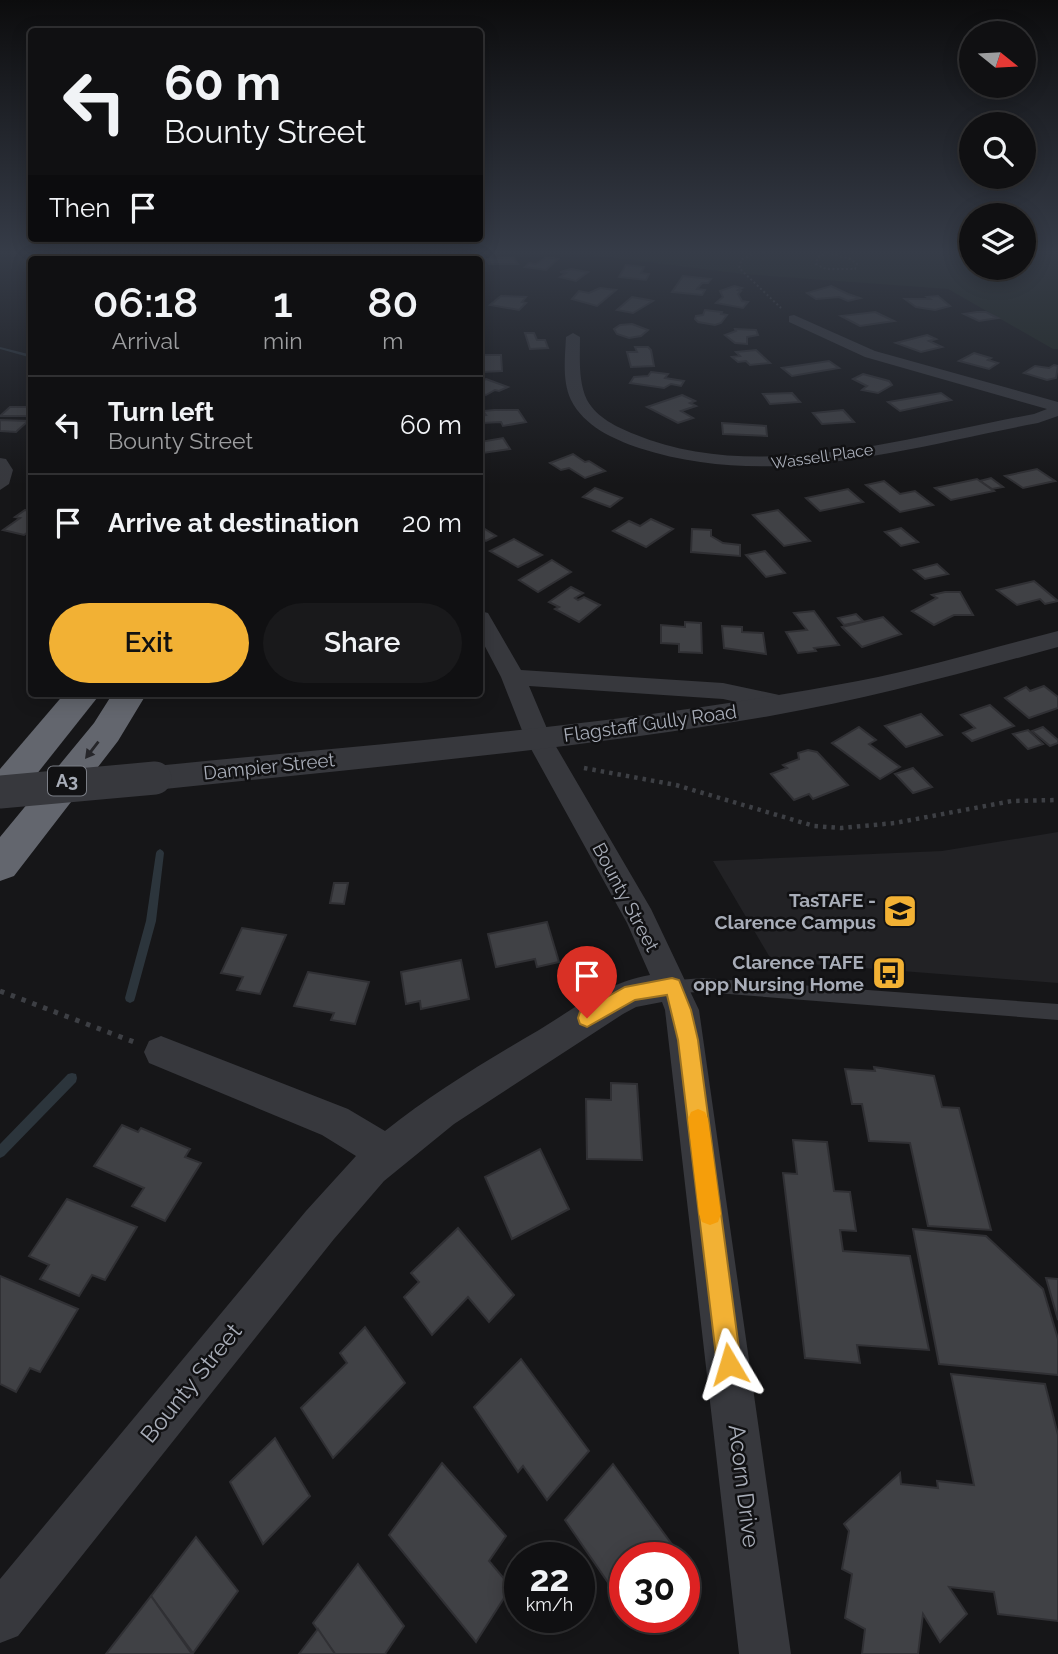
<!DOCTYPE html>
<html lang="en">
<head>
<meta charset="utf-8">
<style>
	:root { --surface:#101012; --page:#19191b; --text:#f1f3f6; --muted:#9c9d9f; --line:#303032; --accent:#f2b134 }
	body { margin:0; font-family:Raleway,sans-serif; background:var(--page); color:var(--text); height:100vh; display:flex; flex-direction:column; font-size:26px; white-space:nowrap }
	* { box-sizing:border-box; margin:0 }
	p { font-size:23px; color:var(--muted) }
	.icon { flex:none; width:38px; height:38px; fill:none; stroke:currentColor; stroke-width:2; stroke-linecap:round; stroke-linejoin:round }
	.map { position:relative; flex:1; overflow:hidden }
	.details { position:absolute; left:28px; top:256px; width:455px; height:441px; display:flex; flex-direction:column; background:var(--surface); border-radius:7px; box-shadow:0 4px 18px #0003,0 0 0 2px var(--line) }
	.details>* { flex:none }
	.banner { position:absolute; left:28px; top:28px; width:455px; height:214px; border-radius:7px; box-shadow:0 4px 18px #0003,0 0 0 2px var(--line); background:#101012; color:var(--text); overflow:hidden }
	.needle { width:46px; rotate:108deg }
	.buttons { position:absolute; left:959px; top:21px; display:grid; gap:14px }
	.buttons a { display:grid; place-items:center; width:77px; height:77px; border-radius:50%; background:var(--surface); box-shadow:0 4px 18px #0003,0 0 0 2px var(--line); font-size:35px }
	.speed { position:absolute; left:504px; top:1542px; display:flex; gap:14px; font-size:35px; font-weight:700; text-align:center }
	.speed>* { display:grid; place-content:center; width:91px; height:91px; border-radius:50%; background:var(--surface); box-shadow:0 4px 18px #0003,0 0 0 2px var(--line); line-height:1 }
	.speed small { font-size:18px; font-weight:400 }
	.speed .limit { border:10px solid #d22; background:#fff; color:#111 }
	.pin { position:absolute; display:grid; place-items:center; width:60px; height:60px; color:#fff; margin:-72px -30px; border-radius:50% 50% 50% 0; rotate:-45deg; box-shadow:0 0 7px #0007 }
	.pin .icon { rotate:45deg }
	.me { position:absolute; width:77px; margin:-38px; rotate:353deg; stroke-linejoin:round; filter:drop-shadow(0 0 5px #0008) }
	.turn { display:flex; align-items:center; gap:24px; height:147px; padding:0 21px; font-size:32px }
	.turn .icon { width:91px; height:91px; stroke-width:2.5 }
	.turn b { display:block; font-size:49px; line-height:60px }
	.then { display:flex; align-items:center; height:66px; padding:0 21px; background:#0003; gap:14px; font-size:26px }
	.eta { display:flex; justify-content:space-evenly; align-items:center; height:119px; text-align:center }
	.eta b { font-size:42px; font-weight:600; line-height:49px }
	.action { display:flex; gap:14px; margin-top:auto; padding:14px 21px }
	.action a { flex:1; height:80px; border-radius:42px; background:var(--accent); color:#111; font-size:28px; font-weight:600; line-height:80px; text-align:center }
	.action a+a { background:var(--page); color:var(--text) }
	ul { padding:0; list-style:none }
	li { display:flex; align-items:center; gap:21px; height:98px; padding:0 21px; border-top:2px solid var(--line) }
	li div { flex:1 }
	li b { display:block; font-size:26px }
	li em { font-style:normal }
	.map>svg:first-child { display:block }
	.built { fill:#222225 }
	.green { fill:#1e261f }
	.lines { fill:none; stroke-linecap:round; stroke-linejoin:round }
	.stream { fill:#2c353c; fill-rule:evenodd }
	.building { fill:#404145; stroke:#303034; stroke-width:2 }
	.path-far2 { stroke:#3d3f44; stroke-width:2; stroke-dasharray:2 2.5; stroke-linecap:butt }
	.path-far1 { stroke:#3d3f44; stroke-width:4.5; stroke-dasharray:3.5 5; stroke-linecap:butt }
	.path { stroke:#3d3f44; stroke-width:5; stroke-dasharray:4.5 7; stroke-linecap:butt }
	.service { fill:#37383d; fill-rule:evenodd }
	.minor { fill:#37383d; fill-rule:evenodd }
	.tertiary { fill:#37383d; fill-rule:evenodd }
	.motorway { fill:#63666e; fill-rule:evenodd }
	.tertiary-bridge { stroke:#37383d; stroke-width:33 }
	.oneway { fill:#26262a }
	.route { fill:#f2b134; stroke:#9d7322; stroke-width:2 }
	.slow { fill:#f59e0b }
	.labels { text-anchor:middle; stroke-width:5; stroke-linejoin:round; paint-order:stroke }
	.far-street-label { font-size:16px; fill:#a8adb8; stroke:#111113 }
	.shield { fill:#111113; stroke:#7b7e86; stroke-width:2 }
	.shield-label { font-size:18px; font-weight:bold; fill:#a8adb8 }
	.street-label { font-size:19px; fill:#a8adb8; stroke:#111113 }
	.poi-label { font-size:19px; font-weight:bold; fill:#a8adb8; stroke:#111113; text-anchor:end }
	.near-street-label { font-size:23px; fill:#a8adb8; stroke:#111113 }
</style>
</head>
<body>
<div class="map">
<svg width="1058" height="1654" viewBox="0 0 1058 1654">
	<rect width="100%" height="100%" fill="#161618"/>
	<polygon class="built" points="1058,832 1058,983 772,961 713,861 942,851"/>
	<polygon class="green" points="575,253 971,253 971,268 1024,268 1024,253 1058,253 1058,349 1053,349 948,289 743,274"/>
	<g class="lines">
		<g class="stream">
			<polygon points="0,347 32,355 32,358 0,349"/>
			<polygon points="160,849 163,851 164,853 156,921 135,998 134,1001 130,1003 126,1001 125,998 146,921 156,853 157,851"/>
			<polygon points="72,1073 76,1074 77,1078 76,1082 4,1156 0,1158 0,1144 68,1074"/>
		</g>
	</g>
	<g class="building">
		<polygon points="513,257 518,264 489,264 486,259"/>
		<polygon points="546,257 558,259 546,270 525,267 529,263 536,264"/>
		<polygon points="626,265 644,267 641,273 649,274 646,280 619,277"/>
		<polygon points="571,269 588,272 576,281 560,277 566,273 560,272"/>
		<polygon points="683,276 711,279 708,283 702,283 697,289 705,290 702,295 672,292"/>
		<polygon points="734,286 742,288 738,290 741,291 738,294 742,301 748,302 743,308 716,303 723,297 720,291"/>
		<polygon points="831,286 848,294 860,298 848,301 839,297 816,299 807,293"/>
		<polygon points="600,288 616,290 597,306 572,299 579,291 589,293"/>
		<polygon points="501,296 526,297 522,302 526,303 519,310 490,305"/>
		<polygon points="938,296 950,306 935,310 916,307 905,299 930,299 927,297"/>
		<polygon points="632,297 649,300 653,301 633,313 617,310"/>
		<polygon points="705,310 722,312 721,314 727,315 721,323 715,325 698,322 695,319 696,316 703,315"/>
		<polygon points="875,312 894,321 860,326 841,316"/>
		<polygon points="977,312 986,312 998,318 979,321 964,314"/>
		<polygon points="632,324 648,330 641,336 629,338 617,334 614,329 620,325"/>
		<polygon points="735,329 756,330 758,335 747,337 747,344 735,343 725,335 736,331"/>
		<polygon points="525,333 534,333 537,340 545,340 548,348 530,349"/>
		<polygon points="927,335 936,339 929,341 942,347 921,352 896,343"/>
		<polygon points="635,347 648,347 651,350 654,366 631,367 627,352 637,352"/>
		<polygon points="756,350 770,363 750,365 746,361 738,362 732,357 740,356 736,352"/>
		<polygon points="974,353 991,358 988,360 998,363 989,369 959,361"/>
		<polygon points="481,355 501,355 502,371 482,372"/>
		<polygon points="829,361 839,368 792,376 782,368"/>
		<polygon points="1054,365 1058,366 1056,378 1047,380 1024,373 1035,366 1049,368"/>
		<polygon points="651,372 668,374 665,378 684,381 681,386 671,384 664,388 630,383 634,377 648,376"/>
		<polygon points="863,374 889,381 892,385 878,393 862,390 867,386 853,379"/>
		<polygon points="486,379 508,387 499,391 495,390 486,395 480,393 480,382"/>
		<polygon points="792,393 800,402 770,404 763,394"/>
		<polygon points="941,393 951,400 900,411 888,402"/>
		<polygon points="682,395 695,401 690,403 696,406 681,411 693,418 678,423 647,407"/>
		<polygon points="10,407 32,407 32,416 0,416"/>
		<polygon points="494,410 518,410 526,422 503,426 501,422 482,423 480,416 486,415 483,411"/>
		<polygon points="843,410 854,422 822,424 813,413"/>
		<polygon points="0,420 28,421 16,432 0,431"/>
		<polygon points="722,423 766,426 767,436 723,434"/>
		<polygon points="503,438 510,449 483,453 480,447 480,442"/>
		<polygon points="573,454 585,462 589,461 605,471 585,478 569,468 561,470 550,463"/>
		<polygon points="1037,469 1055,481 1023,488 1005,476"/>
		<polygon points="991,478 1003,487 992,489 980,481"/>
		<polygon points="977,479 994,491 951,500 935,488"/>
		<polygon points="884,481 900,494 915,491 933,505 900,512 866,485"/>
		<polygon points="595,488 622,498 610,507 583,497"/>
		<polygon points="848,489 863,502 820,511 806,498"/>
		<polygon points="25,510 32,511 32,529 24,535 3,530 20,518 15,517"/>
		<polygon points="778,510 810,541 784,546 753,515"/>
		<polygon points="651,519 673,529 646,547 613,531 629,521 640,526"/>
		<polygon points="480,526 496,536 486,541 480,538"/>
		<polygon points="901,528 918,542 901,546 885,532"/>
		<polygon points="692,529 711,530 711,536 723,543 740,545 740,556 691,552"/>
		<polygon points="514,539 542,555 518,567 490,551"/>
		<polygon points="765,551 785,573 766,577 746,555"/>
		<polygon points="552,560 571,572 538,592 519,580"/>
		<polygon points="937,564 948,574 925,579 914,570"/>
		<polygon points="1034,581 1058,601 1045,604 1040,599 1017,605 997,590"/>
		<polygon points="571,587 583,593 575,598 578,600 584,597 600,605 579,622 555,609 559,607 549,602"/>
		<polygon points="945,592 960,592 973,615 954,615 934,625 912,611 937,598 932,595"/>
		<polygon points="814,611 839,645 814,648 816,651 798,653 786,632 807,630 794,613"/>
		<polygon points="856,614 863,621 844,625 838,618"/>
		<polygon points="883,617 901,634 862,647 842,627"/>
		<polygon points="685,622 701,623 702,653 679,652 679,644 661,643 661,625 685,627"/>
		<polygon points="722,626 742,627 742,632 763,633 766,654 724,648"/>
		<polygon points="1044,686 1058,697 1058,708 1029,718 1005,698 1026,687 1030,691"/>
		<polygon points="990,705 1014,726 972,741 963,733 975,728 961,715"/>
		<polygon points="921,714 942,735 906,747 885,726"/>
		<polygon points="859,727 876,740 869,744 900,767 880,779 832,743"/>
		<polygon points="1043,727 1058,740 1058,743 1050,746 1032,731"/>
		<polygon points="1028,730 1043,744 1028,749 1013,734"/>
		<polygon points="808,750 817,752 848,785 813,799 809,794 794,800 771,774 787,768 783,765 799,759 798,753"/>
		<polygon points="913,768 932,787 913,793 895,774"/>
		<polygon points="334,883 348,883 344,904 330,903"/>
		<polygon points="547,922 559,962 537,967 535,959 496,967 488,934"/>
		<polygon points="242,928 286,935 260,994 237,990 243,977 221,973"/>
		<polygon points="461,960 469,999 421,1009 420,1001 406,1004 401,972"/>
		<polygon points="308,972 369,982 355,1024 331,1020 334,1013 294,1006"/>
		<polygon points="874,1067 934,1076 942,1107 959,1108 991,1230 928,1226 910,1143 869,1141 862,1104 852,1104 845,1069 875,1071"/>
		<polygon points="611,1083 637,1084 642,1160 587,1159 586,1099 611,1100"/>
		<polygon points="122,1125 138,1132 141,1128 190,1149 185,1157 201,1163 165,1221 132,1206 144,1188 94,1166"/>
		<polygon points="793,1140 827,1142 834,1191 850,1192 856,1231 840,1230 843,1251 910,1256 929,1350 857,1345 860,1363 805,1358 783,1173 797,1174"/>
		<polygon points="540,1149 569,1209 512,1239 485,1177"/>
		<polygon points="67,1199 137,1227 105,1280 92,1275 79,1296 40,1279 49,1265 29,1256"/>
		<polygon points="458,1228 514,1295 489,1322 468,1297 432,1335 404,1297 419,1282 411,1273"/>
		<polygon points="913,1229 986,1236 1043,1289 1058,1339 1058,1375 939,1364"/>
		<polygon points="0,1276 78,1309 40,1372 30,1368 16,1392 0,1384"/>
		<polygon points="1046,1278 1058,1279 1058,1320"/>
		<polygon points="365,1327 405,1383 333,1458 301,1408 347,1363 340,1353"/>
		<polygon points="521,1359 589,1451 547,1500 523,1466 518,1472 474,1407"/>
		<polygon points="951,1374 1045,1384 1058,1435 1058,1621 998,1614 994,1592 949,1587 967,1614 940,1642 923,1614 918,1654 862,1654 865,1629 845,1618 852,1574 842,1569 849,1531 844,1524 900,1473 901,1484 938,1488 937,1481 974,1485"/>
		<polygon points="275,1438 310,1496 263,1544 230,1482"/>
		<polygon points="442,1463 506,1536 489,1561 511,1587 476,1642 389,1535"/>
		<polygon points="613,1464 682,1558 625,1558 625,1591 622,1587 616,1594 565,1520"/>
		<polygon points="196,1537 238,1591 193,1653 151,1596"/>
		<polygon points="358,1564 404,1626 385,1654 335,1654 313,1623"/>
		<polygon points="151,1596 192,1654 106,1654"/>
		<polygon points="318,1629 335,1654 299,1654"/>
	</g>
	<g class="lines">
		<g class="path-far2">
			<polyline points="166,253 176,259"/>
			<polyline points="756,253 742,259 739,268 781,308"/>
			<polygon points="827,253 851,259 857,264 855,269 826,269 816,264 818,257"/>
		</g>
		<polyline class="path-far1" points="584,768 676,785 814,826 841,828 895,823 1012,801 1058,800"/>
		<polyline class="path" points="0,991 134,1042"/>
		<polygon class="service" points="703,978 1058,1004 1058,1020 703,992 672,993 666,991 664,986 666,981"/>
		<g class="minor">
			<path d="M794,315L875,351L1058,402V416L1038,423C905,448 772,491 639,448C613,439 584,426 571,400C562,381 565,358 566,337L573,333L580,337C580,358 578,381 587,400C597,418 617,427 634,434C757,485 908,437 1034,414L1047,409L865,357L789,322V316Z"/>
			<polygon points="0,458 6,459 13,470 9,484 0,490"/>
			<path d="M480,611L488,613L521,670L723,683L793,698L796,704L793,710L784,712L723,699L529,686L551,738L651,909L699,1010L791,1654H739L665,1010L662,1002L636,1007L623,1014L454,1124L384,1181L334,1239L18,1636L0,1643V1579L306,1211L356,1156L322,1135L149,1063L144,1052L149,1041L161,1036L348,1109L385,1131C433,1093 486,1061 539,1030C575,1008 608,982 650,975L627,923L525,738L501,677L480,637Z"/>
		</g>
		<path class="tertiary" d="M1058,631V647C962,673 868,699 770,716C566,751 360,768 155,790L144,786L139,778L144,770L155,766C390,743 626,725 858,681C925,668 991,648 1058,631Z"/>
		<g class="motorway">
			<polygon points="116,253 135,253 141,259 122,259"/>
			<polygon points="65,693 101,693 13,804 0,808 0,769"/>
			<polygon points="113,693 147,693 118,741 14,876 0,881 0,837 94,723"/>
		</g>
		<polyline class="tertiary-bridge" points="0,792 155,778"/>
	</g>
	<defs><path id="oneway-solid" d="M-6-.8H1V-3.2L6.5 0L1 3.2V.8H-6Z" transform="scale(1.75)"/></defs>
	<use class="oneway" href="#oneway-solid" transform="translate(92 750) rotate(128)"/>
	<linearGradient id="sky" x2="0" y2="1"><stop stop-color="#0c0c0d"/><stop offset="0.52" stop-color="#363c48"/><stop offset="1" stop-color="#363c48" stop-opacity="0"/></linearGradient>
	<rect width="1058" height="485" fill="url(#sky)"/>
	<polygon class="route" points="672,978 679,980 691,1010 698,1040 741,1364 738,1373 729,1377 720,1373 717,1364 678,1040 667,995 635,1000 587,1027 580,1024 578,1018 580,1012 625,987"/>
	<polygon class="slow" points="698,1109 705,1112 708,1119 721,1214 718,1222 710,1225 702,1222 699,1214 688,1119 691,1112"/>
	<defs>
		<g id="university-square" transform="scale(1.75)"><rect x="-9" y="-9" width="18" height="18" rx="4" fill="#f2b134" stroke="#111113"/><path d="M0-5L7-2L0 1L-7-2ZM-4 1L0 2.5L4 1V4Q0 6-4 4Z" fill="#111"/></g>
		<g id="bus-square" transform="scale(1.75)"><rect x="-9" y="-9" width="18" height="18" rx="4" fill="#f2b134" stroke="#111113"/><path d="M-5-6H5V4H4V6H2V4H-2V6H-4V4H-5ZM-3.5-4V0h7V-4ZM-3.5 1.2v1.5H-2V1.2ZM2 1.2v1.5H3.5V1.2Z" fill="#111"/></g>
	</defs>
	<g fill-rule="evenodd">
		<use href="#university-square" x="900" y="911"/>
		<use href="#bus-square" x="889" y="973"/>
	</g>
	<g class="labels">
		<g class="far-street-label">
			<text transform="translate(822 456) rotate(-8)" y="6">Wassell Place</text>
		</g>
		<rect class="shield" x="48" y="766.5" width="38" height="29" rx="5"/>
		<g class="shield-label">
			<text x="67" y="787">A3</text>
		</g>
		<g class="street-label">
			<text transform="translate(650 723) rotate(-8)" y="7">Flagstaff Gully Road</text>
			<text transform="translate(269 766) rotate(-6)" y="7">Dampier Street</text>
			<text transform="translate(626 897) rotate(62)" y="7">Bounty Street</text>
		</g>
		<g class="poi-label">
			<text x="876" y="907">TasTAFE -<tspan x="876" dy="22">Clarence Campus</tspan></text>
			<text x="864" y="969">Clarence TAFE<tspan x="864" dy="22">opp Nursing Home</tspan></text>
		</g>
		<g class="near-street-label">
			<text transform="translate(191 1383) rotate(-51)" y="8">Bounty Street</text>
			<text transform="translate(744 1486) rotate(83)" y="8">Acorn Drive</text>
		</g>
	</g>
</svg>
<div class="buttons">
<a><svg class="needle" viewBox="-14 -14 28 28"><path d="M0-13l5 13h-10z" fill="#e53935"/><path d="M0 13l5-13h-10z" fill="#9c9d9f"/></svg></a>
<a><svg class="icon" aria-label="search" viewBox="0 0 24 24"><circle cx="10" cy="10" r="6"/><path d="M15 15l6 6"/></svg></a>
<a><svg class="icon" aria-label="layers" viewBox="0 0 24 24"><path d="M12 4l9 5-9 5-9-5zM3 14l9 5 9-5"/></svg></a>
</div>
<div class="speed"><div>22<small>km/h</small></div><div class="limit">30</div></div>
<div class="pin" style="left:587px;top:1018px;background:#d93025"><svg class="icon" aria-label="arrive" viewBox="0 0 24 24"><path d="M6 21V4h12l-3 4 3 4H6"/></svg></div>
<svg class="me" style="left:729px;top:1364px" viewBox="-20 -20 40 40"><path d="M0-17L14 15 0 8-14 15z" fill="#f2b134" stroke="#fff" stroke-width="4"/></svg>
<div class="banner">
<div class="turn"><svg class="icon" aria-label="left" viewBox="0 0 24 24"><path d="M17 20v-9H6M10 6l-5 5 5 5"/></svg><div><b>60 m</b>Bounty Street</div></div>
<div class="then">Then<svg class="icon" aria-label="arrive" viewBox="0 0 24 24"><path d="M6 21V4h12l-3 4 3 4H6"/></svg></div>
</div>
<section class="details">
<div class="eta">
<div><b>06:18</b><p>Arrival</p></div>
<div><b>1</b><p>min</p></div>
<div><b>80</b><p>m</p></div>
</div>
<ul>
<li><svg class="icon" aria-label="left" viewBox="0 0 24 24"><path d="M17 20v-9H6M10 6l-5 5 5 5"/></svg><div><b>Turn left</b><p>Bounty Street</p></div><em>60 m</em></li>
<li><svg class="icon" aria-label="arrive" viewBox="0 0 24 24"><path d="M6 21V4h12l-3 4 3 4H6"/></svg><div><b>Arrive at destination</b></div><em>20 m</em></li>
</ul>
<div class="action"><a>Exit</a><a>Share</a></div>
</section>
</div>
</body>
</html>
